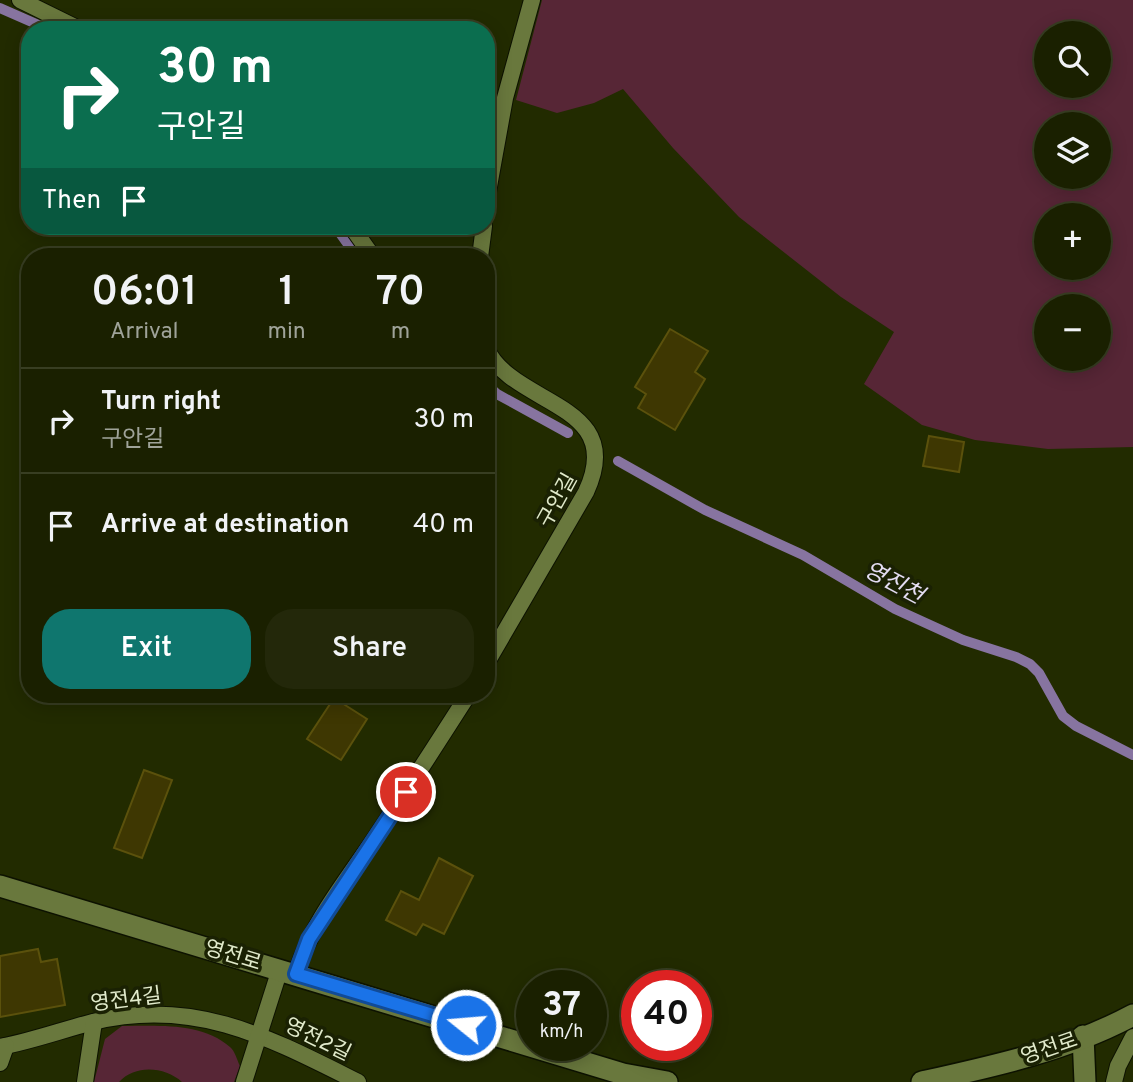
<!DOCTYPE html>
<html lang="en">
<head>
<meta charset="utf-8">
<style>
	:root { --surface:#1a2000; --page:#23280a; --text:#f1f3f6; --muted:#9fa399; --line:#383e22; --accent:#0f766e }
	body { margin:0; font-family:Overpass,"Noto Sans KR",sans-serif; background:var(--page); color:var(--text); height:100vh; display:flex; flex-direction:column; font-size:26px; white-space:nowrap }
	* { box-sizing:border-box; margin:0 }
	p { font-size:23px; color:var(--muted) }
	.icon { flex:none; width:38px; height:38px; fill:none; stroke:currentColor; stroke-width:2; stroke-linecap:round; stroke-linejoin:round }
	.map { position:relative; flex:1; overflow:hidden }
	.sheet { position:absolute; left:21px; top:248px; width:474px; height:455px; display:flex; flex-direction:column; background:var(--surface); border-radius:28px; box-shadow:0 4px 18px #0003,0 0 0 2px var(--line) }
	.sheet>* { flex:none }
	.hud { position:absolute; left:21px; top:21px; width:474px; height:214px; border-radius:28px; box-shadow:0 4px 18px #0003,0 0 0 2px var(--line); background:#0b6e4f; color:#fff; overflow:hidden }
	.buttons { position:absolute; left:1034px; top:21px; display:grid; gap:14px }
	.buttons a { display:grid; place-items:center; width:77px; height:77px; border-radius:50%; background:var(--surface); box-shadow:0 4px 18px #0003,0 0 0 2px var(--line); font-size:35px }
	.speed { position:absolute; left:516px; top:970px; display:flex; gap:14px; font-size:35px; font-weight:700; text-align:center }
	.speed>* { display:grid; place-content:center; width:91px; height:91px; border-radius:50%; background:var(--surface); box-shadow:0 4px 18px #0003,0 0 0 2px var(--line); line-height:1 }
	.speed small { font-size:18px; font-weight:400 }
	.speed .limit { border:10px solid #d22; background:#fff; color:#111 }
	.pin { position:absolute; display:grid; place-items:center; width:60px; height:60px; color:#fff; margin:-30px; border:4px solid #fff; border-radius:50%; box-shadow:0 2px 7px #0007 }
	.me { position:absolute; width:77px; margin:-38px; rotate:287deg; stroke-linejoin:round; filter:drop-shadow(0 0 5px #0008) }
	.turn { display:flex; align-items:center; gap:24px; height:147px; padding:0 21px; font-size:32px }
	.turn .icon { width:91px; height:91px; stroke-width:2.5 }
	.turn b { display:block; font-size:49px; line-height:60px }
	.then { display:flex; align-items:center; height:66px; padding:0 21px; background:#0003; gap:14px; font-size:26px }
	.eta { display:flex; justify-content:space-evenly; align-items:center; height:119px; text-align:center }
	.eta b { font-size:42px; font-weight:600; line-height:49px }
	.cta { display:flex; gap:14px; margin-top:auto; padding:14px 21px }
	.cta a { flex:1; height:80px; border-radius:28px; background:var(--accent); color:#fff; font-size:28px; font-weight:600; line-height:80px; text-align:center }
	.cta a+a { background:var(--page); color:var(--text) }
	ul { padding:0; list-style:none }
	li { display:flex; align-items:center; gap:21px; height:105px; padding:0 21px; border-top:2px solid var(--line) }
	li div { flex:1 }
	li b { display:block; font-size:26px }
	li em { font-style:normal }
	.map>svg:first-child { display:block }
	.green { fill:#572636; fill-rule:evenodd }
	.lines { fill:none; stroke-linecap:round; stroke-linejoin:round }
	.stream { stroke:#8774a0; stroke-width:10 }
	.building { fill:#3e3702; stroke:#5b510c; stroke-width:2 }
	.lane-casing { stroke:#0d1200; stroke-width:18 }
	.street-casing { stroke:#0d1200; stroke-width:24 }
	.secondary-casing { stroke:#0d1200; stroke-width:24 }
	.lane { stroke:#69783d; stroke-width:16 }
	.street { stroke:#69783d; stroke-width:21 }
	.secondary { stroke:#69783d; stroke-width:21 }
	.route-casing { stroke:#114b97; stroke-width:18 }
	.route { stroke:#1a73e8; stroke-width:12 }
	.labels { text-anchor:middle; stroke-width:7; stroke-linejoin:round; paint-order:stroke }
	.street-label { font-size:21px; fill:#e1eacb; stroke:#1a2103 }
	.water-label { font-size:23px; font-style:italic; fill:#e4ddf3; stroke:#1a2103 }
</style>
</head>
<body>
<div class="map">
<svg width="1133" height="1082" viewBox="0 0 1133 1082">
	<rect width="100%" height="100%" fill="#222b00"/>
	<g class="green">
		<path d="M542,0H1133V447L1048,449L975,440L922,425L864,384L894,332L841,297L739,217L673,148L623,89L594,103L557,113L516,100ZM1046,33H1099V86H1046ZM1046,124H1099V177H1046ZM1046,215H1099V268H1046ZM1099,306V359H1046V306Z"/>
		<path d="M122,1026C157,1026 202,1022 230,1047C235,1051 237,1060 240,1066L234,1082H182C165,1067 136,1064 119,1082H94L105,1039Z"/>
	</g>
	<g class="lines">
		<g class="stream">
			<polyline points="0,8 50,30"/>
			<polyline points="335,226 357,257"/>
			<polyline points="486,384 497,394 568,433"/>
			<polyline points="618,461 705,510 803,555 895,609 963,640 1016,657 1030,664 1039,673 1063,716 1076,726 1133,755"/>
		</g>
	</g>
	<g class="building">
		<polygon points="670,329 708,351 695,372 705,379 675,430 638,408 646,394 635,387"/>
		<polygon points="929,436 964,442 959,472 923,466"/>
		<polygon points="334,698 367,719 341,760 307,739"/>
		<polygon points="144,770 172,780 142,858 114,848"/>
		<polygon points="439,858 473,876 444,934 423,924 416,935 386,920 401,891 419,900"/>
		<polygon points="38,949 41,962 57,959 65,1005 0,1017 0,956"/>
	</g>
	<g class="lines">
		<g class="lane-casing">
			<g id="lane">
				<polyline points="20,0 81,30"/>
				<polyline points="486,203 505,98 532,0"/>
				<polyline points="351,226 373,257"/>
				<polyline points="480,257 484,226"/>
				<path d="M486,348C513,407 628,402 586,492L486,664"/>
				<path d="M296,974C310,926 343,885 371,844C404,795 436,745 468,695"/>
				<path d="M0,1047C32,1041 62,1030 93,1022C195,997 270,1038 358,1082"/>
				<polyline points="0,1063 6,1046"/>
				<polyline points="85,1082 94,1022"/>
				<polyline points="244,1082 280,969"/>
				<polyline points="1114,1082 1118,1066 1133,1037"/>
			</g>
		</g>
		<g class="street-casing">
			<polyline id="street" points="1083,1036 1085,1082"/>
		</g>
		<g class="secondary-casing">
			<g id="secondary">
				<polyline points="0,886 623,1074 667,1082"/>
				<path d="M922,1082C994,1066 1068,1050 1133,1015"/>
			</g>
		</g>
		<use href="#lane" class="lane"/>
		<use href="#street" class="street"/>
		<use href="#secondary" class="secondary"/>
	</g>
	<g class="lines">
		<g class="route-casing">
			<polyline id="route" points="406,792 309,939 296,974 466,1025"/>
		</g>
		<use href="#route" class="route"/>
	</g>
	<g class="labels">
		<g class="street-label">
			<text transform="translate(557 500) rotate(-61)" y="7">구안길</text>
			<text transform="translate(233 955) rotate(17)" y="7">영전로</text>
			<text transform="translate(126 999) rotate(-7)" y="7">영전4길</text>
			<text transform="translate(318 1039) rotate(26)" y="7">영전2길</text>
			<text transform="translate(1049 1048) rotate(-19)" y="7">영전로</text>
		</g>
		<g class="water-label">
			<text transform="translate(894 582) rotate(28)" y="8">영진천</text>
		</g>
	</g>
</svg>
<div class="buttons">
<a><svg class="icon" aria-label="search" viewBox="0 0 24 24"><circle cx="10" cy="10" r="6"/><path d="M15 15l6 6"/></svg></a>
<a><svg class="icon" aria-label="layers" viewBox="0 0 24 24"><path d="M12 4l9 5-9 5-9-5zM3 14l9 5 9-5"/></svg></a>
<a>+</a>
<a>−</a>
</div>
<div class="speed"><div>37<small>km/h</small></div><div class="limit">40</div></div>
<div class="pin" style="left:406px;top:792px;background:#d93025"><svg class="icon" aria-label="arrive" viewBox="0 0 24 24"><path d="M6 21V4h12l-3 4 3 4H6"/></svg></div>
<svg class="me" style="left:466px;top:1025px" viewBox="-20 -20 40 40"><circle r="17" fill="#1a73e8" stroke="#fff" stroke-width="3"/><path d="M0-11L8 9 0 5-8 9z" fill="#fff"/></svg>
<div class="hud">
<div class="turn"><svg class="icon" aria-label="right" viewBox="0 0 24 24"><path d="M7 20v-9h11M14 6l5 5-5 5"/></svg><div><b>30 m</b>구안길</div></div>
<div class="then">Then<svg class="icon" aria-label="arrive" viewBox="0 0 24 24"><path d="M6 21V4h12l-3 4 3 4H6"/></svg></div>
</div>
<section class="sheet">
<div class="eta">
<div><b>06:01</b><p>Arrival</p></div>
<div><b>1</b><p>min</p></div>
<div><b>70</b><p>m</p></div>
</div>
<ul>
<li><svg class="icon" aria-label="right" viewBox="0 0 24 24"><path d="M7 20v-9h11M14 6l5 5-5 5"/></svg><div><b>Turn right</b><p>구안길</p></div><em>30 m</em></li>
<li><svg class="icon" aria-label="arrive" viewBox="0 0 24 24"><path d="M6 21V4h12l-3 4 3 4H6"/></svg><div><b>Arrive at destination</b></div><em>40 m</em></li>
</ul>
<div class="cta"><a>Exit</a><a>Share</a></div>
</section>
</div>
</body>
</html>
